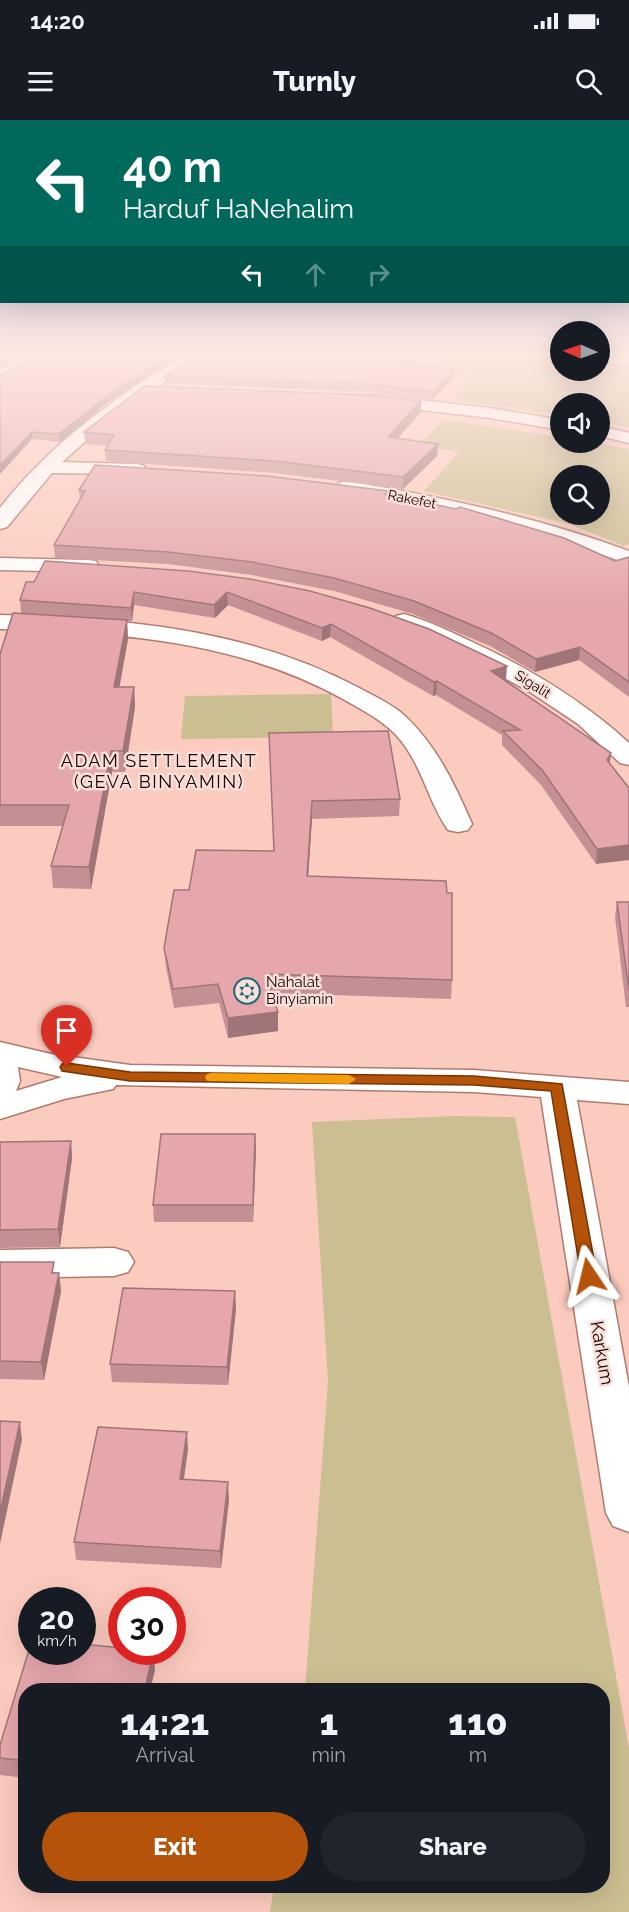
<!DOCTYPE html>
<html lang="en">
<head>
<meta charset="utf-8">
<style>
	:root { --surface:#171b24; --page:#20242c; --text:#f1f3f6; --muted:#9ea1a6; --accent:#b45309 }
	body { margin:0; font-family:Raleway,sans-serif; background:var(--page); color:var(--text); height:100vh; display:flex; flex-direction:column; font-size:22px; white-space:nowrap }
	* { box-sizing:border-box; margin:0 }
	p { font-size:20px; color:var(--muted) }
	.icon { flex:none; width:33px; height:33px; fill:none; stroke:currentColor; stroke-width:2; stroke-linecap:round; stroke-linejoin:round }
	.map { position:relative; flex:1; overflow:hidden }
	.drawer { position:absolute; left:18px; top:1563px; width:592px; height:210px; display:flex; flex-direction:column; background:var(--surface); border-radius:24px; box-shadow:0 6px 24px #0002 }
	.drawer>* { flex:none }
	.guide { position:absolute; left:0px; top:0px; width:630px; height:183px; box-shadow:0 6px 24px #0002; background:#00695c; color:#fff; overflow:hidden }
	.needle { width:39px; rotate:272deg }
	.buttons { position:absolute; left:550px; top:201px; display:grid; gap:12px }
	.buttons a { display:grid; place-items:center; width:60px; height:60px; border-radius:50%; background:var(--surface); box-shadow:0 6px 24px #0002; font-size:30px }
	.speed { position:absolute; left:18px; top:1467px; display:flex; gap:12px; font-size:30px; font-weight:700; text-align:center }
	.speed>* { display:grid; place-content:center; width:78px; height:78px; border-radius:50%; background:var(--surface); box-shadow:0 6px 24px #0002; line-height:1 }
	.speed small { font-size:15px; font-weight:400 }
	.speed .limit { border:9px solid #d22; background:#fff; color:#111 }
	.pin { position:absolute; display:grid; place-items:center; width:51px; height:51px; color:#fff; margin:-62px -26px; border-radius:50% 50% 50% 0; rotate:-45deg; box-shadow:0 0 6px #0007 }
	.pin .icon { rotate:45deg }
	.me { position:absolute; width:66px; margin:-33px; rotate:350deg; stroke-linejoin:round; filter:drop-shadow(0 0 4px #0008) }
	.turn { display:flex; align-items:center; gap:21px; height:126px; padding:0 24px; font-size:27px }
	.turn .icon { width:78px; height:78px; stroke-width:2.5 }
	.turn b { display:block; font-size:42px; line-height:51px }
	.lanes { display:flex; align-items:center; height:57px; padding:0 24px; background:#0003; justify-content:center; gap:30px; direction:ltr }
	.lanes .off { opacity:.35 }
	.eta { display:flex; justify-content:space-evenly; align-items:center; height:102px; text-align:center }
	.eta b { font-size:36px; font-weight:800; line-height:42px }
	.button { display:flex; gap:12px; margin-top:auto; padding:12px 24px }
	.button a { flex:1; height:69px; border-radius:36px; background:var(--accent); color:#fff; font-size:24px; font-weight:800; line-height:69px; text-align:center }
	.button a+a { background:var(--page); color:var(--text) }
	.status { display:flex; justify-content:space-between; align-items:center; height:42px; padding:0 30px; background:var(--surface); direction:ltr }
	.status svg { height:16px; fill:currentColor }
	header { display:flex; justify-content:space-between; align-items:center; height:78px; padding:0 24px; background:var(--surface); font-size:27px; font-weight:800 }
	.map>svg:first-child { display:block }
	.green { fill:#cbbe90; fill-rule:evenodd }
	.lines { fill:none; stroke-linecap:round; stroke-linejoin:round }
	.minor-casing { stroke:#b17a6d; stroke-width:3 }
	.minor { fill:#fff; fill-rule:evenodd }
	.wall { fill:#c59094 }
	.shaded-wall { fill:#a07578 }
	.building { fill:#e5a7ac; stroke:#a07578; stroke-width:1.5 }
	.route { fill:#b45309; stroke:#753606; stroke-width:1.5 }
	.slow { fill:#f59e0b }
	.labels { text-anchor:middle; stroke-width:5; stroke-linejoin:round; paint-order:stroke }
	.far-street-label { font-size:14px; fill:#180503; stroke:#f8dfd9 }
	.poi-label { font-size:15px; fill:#180503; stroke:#f8dfd9; text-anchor:start }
	.quarter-label { font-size:18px; letter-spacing:1.5px; fill:#180503; stroke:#f8dfd9 }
	.near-street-label { font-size:18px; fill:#180503; stroke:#f8dfd9 }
</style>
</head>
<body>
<div class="status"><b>14:20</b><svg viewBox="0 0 49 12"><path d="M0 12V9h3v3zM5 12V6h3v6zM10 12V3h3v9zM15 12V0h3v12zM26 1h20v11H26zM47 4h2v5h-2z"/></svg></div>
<header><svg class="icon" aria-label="menu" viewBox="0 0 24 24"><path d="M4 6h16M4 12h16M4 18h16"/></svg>Turnly<svg class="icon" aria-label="search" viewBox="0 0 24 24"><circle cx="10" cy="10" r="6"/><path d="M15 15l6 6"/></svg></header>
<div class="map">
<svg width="629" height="1792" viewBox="0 0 629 1792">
	<rect width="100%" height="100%" fill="#fccbbf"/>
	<g class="green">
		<polygon points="455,235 524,235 561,240 561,250 600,250 600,246 629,251 629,307 600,302 600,284 561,284 561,295 454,280 471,255 437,251"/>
		<path d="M444,300L561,317V322L595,323L629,329V424L624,426L569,404L424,371L459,332L417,325ZM561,356H600V394H561Z"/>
		<polygon points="331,574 333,617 181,619 185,576"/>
		<polygon points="456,996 515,997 629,1628 629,1792 270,1792 274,1766 603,1766 603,1570 305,1570 328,1262 312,1002"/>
	</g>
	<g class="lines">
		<g class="minor-casing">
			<g id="minor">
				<polygon points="26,235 45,235 0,262 0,250"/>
				<path d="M184,235H203L112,298L62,342L137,344L144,346L146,350L144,354L52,353L7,407L0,409V388C50,324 114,278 184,235Z"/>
				<polygon points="600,235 629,236 629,246 600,242"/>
				<polygon points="376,275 490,288 561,300 561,310 490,298 370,284 367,280 370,276"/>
				<polygon points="600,306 629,313 629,323 600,316"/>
				<path d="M346,361C442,377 537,397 629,431V444L553,418L487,400L339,371L336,367L339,363Z"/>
				<polygon points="0,438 88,440 96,441 99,446 96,451 88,452 0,450"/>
				<path d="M404,494C426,500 447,510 468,520C527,547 581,579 629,623V645L620,643L578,604L530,572L465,536L396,506L393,501L396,496Z"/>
				<path d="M0,495C121,498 250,509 359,568C374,576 392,584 405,596C437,626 455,665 472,704L468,710L458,712L448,710C427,680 422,643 396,615C381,599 362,590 343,579C239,521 117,512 0,509Z"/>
				<path d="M0,922L51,934L130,945L474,950L629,962V984L577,980L629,1267V1412L613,1406L606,1393L541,977L474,972L116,965L113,969L64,979L0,999ZM18,947L62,957L16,971L20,961Z"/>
				<polygon points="114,1128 128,1132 134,1142 128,1152 114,1156 0,1158 0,1130"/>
			</g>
		</g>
		<use href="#minor" class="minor"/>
	</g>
	<g class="wall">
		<polygon points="37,235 180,235 107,283 60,322 32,319 0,354"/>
		<polygon points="196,235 411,235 408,244 454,256 433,279 367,272 166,263 165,256"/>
		<polygon points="421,292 397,319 438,324 437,336 403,369 275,353 106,341 105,330 107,326 85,324 84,312"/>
		<polygon points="79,370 389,371 389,375 615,441 629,437 629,577 579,540 535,552 490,526 413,494 334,471 252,455 168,444 55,438 54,425 80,380"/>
		<polygon points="188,451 506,560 611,633 596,744 541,665 502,625 502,615 436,575 433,576 330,517 322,521 228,485 215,498 134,485 132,501 127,501 128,519 119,567 134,567 135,587 125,652 112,652 91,769 53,768 51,746 63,706 0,706 0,534 21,493 20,480 34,462"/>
		<polygon points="269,613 400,679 399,696 312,699 308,756 452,860 451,879 272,873 278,911 228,918 219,883 174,888 166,847 164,828 189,770 274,731"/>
		<polygon points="617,782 629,782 629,887 626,887 615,797"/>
		<polygon points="255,1014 256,1031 253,1102 154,1102 153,1085"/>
		<polygon points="71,1021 72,1038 60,1127 0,1128 0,1022"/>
		<polygon points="0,1142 59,1153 61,1171 44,1260 0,1259"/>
		<polygon points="235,1171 236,1189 228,1265 112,1262 110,1244"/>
		<polygon points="188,1329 184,1359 229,1380 221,1448 76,1440 74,1422"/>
		<polygon points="32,1520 32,1532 82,1532 82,1524 122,1528 122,1532 153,1532 155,1550 150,1570 26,1570 26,1658 0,1655 0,1625"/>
	</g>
	<g class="shaded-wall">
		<polygon points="9,235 22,235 0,247 0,240"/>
		<polygon points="169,235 180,235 107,283 60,322 59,314 107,276"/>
		<polygon points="409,235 411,235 409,244 401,251 401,244"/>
		<polygon points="454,249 454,256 433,279 433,272"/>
		<polygon points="421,281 421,292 388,329 388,317"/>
		<polygon points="32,312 32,319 0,354 0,345"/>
		<polygon points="438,324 437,336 403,369 403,357"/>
		<polygon points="134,472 134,485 132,501 131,488"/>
		<polygon points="227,472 228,485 215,498 214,485"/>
		<polygon points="127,500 128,519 116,587 114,567"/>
		<polygon points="331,504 330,517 322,521 322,508"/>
		<polygon points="580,527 579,540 535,552 536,539"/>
		<polygon points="507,546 506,560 490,564 491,551"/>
		<polygon points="437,561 436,575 433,576 434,562"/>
		<polygon points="134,567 135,587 125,652 123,631"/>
		<polygon points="111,631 112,652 91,769 89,747"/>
		<polygon points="611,633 609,647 607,640"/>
		<polygon points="312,681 312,699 307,774 307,756"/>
		<polygon points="629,725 629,740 596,744 597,729"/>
		<polygon points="278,892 278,911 228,918 228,898"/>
		<polygon points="255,1014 256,1031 253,1102 253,1085"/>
		<polygon points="71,1021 72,1038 60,1127 58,1109"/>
		<polygon points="59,1153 61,1171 44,1260 41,1242"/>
		<polygon points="235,1171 236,1189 228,1265 227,1247"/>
		<polygon points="20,1302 22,1320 0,1424 0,1392"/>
		<polygon points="187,1312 188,1329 181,1377 180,1359"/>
		<polygon points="228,1362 229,1380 221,1448 220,1431"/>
		<polygon points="153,1532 155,1550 150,1570 145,1570"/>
	</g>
	<g class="building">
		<polygon points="0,235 9,235 0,240"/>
		<polygon points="37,235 169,235 107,276 59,314 32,312 0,345 0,256"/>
		<polygon points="196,235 409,235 409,237 401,244 454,249 433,272 367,264 165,256"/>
		<polygon points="145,266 367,275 421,281 388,317 438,324 403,357 275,341 105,330 114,315 84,312"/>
		<polygon points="95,345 267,356 389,371 385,374 456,389 460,387 564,418 615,441 629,437 629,562 580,527 536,539 491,513 414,481 334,458 252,442 168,432 54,425 85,371 79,370"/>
		<polygon points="45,441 188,451 250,459 310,471 370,488 429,509 507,546 491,551 611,633 607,640 629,668 629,725 597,729 543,651 503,611 520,610 437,561 434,562 331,504 322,508 227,472 214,485 134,472 131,488 20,480 26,462 34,462"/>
		<polygon points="13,493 127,500 114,567 134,567 123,631 111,631 89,747 51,746 69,685 0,685 0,534"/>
		<polygon points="388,611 400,679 312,681 307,756 446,761 447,773 452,773 452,860 266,854 278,892 228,898 218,864 173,869 164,828 174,770 189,770 196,730 274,731 269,613"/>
		<polygon points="617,782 629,782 629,870"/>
		<polygon points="161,1014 255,1014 253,1085 153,1085"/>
		<polygon points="71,1021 58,1109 0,1110 0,1022"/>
		<polygon points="0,1142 54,1142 52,1153 59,1153 41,1242 0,1241"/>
		<polygon points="123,1168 235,1171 227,1247 110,1244"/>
		<polygon points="0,1301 20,1302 0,1392"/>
		<polygon points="98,1307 187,1312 180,1359 228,1362 220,1431 74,1422"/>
		<polygon points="32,1520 32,1532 82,1532 82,1524 122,1528 122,1532 153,1532 145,1570 26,1570 26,1641 0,1638 0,1625"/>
	</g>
	<linearGradient id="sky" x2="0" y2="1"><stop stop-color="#919ecd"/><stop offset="0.48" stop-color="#fee8e2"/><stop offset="1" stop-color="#fee8e2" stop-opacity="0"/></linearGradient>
	<rect width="629" height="486" fill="url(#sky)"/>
	<polygon class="route" points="67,943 130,952 474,956 562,964 597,1156 595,1161 583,1161 581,1156 551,971 474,965 130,961 62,951 60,947 62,944"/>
	<polygon class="slow" points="212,953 349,955 356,959 349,964 207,961 205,957 207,954"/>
	<defs>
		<g id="synagogue-ring" transform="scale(1.35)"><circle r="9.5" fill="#f8dfd9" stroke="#226977" stroke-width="1.5"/><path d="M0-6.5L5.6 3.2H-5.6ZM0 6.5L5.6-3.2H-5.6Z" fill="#226977"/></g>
	</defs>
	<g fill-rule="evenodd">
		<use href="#synagogue-ring" x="247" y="871"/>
	</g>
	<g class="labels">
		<g class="far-street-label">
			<text transform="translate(412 379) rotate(11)" y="5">Rakefet</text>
			<text transform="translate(533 564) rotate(32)" y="5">Sigalit</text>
		</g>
		<g class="poi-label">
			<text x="266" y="867">Nahalat<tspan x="266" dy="17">Binyiamin</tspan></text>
		</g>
		<g class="quarter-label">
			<text x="159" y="647">ADAM SETTLEMENT<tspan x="159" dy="21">(GEVA BINYAMIN)</tspan></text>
		</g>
		<g class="near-street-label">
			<text transform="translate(602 1233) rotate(80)" y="6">Karkum</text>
		</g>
	</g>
</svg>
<div class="buttons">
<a><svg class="needle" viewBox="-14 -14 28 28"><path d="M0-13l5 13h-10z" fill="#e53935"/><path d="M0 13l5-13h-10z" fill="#9ea1a6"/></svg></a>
<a><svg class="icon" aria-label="sound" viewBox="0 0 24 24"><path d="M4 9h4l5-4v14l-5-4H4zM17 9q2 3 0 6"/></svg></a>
<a><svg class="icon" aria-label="search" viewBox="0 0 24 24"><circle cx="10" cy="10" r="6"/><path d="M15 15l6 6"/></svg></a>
</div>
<div class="speed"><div>20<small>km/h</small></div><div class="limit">30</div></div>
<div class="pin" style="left:67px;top:947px;background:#d93025"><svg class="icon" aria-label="arrive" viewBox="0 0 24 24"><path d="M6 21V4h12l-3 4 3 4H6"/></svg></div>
<svg class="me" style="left:589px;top:1156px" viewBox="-20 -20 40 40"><path d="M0-17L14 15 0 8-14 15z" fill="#b45309" stroke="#fff" stroke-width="4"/></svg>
<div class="guide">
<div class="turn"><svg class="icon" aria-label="left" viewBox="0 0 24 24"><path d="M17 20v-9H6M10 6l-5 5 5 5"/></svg><div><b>40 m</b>Harduf HaNehalim</div></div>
<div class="lanes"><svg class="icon" aria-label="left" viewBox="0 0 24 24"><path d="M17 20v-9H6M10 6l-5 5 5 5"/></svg><svg class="icon off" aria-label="ahead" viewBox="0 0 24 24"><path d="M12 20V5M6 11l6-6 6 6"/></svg><svg class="icon off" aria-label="right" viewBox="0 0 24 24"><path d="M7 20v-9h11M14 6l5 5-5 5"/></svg></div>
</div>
<section class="drawer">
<div class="eta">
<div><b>14:21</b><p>Arrival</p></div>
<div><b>1</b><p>min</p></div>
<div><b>110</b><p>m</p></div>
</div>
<div class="button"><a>Exit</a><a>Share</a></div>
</section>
</div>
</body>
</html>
